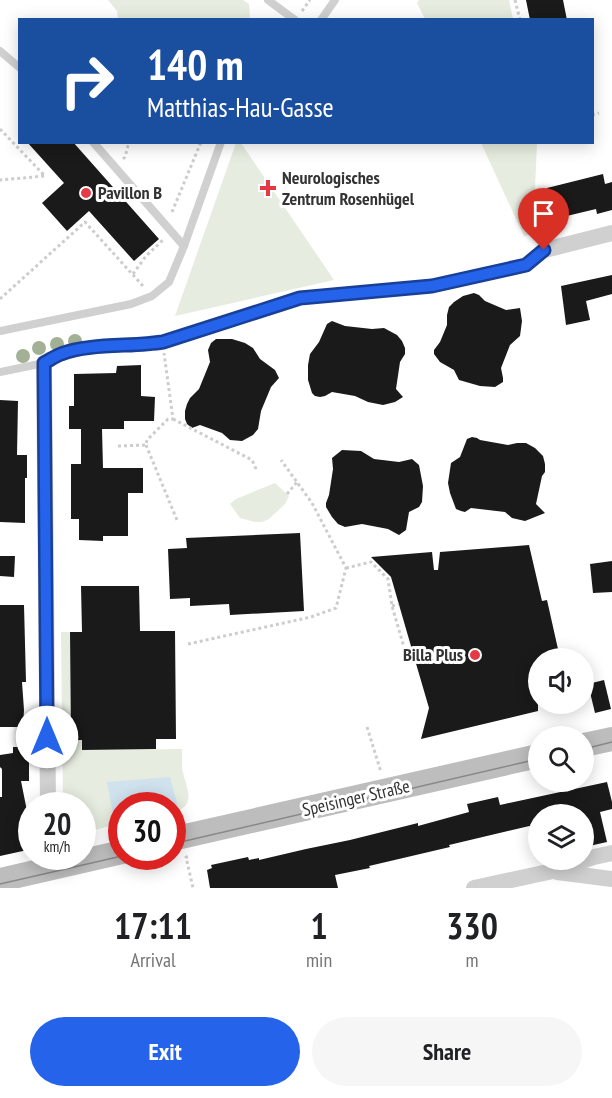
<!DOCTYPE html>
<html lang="en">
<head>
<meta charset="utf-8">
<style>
	:root { --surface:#fff; --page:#f6f6f6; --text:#202124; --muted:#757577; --accent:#2563eb }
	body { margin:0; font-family:"PT Sans Narrow",sans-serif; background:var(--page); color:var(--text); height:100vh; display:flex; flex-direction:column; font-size:22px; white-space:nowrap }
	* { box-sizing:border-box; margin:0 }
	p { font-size:20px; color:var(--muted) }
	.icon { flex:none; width:33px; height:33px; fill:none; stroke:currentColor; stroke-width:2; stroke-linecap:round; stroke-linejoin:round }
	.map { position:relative; height:888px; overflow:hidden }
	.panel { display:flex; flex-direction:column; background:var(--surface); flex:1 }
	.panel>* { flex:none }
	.banner { position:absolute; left:18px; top:18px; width:576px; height:126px; border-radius:0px; box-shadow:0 3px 15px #0003; background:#1a4fa0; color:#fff; overflow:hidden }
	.fabs { position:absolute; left:528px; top:648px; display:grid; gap:12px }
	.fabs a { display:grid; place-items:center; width:66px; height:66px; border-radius:50%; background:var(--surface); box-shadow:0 3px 15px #0003; font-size:30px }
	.speed { position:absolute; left:18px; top:792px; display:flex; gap:12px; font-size:30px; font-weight:700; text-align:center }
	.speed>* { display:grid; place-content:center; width:78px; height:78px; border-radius:50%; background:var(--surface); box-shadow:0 3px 15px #0003; line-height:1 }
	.speed small { font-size:15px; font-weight:400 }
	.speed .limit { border:9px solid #d22; background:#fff; color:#111 }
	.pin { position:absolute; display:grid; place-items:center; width:51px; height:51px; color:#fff; margin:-62px -26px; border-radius:50% 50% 50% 0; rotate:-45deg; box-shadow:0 0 6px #0007 }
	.pin .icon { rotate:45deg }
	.me { position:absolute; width:66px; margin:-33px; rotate:0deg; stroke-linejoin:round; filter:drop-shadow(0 0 4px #0008) }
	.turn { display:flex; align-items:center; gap:21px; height:126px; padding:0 30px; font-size:27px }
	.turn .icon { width:78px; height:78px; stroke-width:2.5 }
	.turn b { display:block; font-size:42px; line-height:51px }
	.eta { display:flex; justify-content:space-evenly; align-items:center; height:102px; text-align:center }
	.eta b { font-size:36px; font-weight:800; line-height:42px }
	.action { display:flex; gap:12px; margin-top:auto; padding:12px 30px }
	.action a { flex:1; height:69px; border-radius:36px; background:var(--accent); color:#fff; font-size:24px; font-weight:800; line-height:69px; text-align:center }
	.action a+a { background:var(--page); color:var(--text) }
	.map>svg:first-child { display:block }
	.green { fill:#e6ecdf }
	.water { fill:#cfe2ee }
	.building { fill:#1a1a1a }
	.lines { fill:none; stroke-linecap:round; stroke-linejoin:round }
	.path { stroke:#cdcdcd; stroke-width:3; stroke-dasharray:3 3; stroke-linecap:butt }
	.service { stroke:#d0d0d0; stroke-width:8 }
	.minor { stroke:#d0d0d0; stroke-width:16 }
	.secondary { stroke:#bdbdbd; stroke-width:24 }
	.tram { stroke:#888; stroke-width:1.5 }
	.tree { fill:#a2b095 }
	.route-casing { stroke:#184099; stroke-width:15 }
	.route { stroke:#2563eb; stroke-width:10 }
	.poi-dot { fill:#e63946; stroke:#fff; stroke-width:2 }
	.labels { text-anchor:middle; stroke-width:6; stroke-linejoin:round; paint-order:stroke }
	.poi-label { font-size:18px; font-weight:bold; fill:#333; stroke:#fff; text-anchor:start }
	.street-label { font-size:18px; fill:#333; stroke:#fff }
</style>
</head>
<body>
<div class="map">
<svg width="612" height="888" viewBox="0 0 612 888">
	<rect width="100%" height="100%" fill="#fff"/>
	<g class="green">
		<polygon points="108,0 243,0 249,4 250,19 118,19 117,11"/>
		<polygon points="419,0 509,0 513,19 425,19 417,3"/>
		<polygon points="236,143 241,143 334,280 175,316"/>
		<polygon points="481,143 537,143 533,234 524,236"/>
		<polygon points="275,483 289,496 285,504 269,519 262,522 255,522 240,518 230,504 236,499"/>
		<path d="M61,632H70L71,740H82V750L182,749C182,755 182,762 182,768C185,786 199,806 173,812L172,806H122L121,823L83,833L82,806L63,805Z"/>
	</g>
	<polygon class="water" points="170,777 179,810 173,812 172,806 122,806 121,823 115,825 107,782"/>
	<g class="building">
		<polygon points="526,0 563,0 567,20 530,20"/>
		<polygon points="27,142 73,142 159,239 134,261 89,211 67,231 42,203 64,183"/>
		<polygon points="603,174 605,184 612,182 612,210 597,214 596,209 550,220 547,188"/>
		<polygon points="612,275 612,294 586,301 590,320 566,325 561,286"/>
		<polygon points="474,293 479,295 485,301 506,310 520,308 522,321 520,336 510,345 501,368 503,378 503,382 495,387 480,386 459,380 454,370 440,362 434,354 434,350 440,342 447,325 447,315 449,307 454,302 463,296"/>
		<polygon points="332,321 345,326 372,329 384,328 397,335 402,341 405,348 405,354 400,362 396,389 403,397 395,402 383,405 368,402 355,396 332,392 325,396 320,397 315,396 312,393 308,380 308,365 310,354 319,342 327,324"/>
		<polygon points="216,339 232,339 245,343 253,348 260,359 275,370 279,378 271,387 261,411 258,429 253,435 242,441 230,440 222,433 200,425 192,428 187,424 185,419 185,411 187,404 190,398 199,389 210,362 208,350 211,343"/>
		<polygon points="141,365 141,396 155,397 154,421 124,421 124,429 102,429 103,468 143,468 143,493 128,493 128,536 103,536 103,541 79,540 79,519 71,519 71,464 81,464 81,429 69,429 69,406 74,406 74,374 116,373 117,366"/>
		<polygon points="0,400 18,401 17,455 27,455 27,478 25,478 25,523 0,522"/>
		<polygon points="472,437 477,438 480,440 508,445 517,443 526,443 535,448 543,456 545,464 545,472 542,476 536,504 545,513 525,521 512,518 505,512 471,508 465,512 461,511 456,509 450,493 448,483 451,463 460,457 467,439"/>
		<polygon points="342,450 361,451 374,459 399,462 412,459 419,465 423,486 422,502 419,507 409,512 406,530 399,535 388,529 362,524 345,527 338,524 332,517 326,507 326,503 329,495 333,469 332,458"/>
		<polygon points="300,533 304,611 230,615 229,604 190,606 190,598 170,599 168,549 187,548 186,538"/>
		<polygon points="529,545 542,601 547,600 560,658 538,658 538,711 421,739 429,708 417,667 391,577 371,557 432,552 434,570 438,570 440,552"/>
		<polygon points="0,556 15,556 14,577 0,576"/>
		<polygon points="612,561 612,592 593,593 590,564"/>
		<polygon points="81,586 139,586 140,631 175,631 176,739 156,739 156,749 82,750 82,740 71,740 70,632 82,632"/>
		<polygon points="0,605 24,605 26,682 22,682 24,710 23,727 0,727"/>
		<polygon points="604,680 611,709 595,713 588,684"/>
		<polygon points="13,747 29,747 29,781 21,781 28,816 24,818 32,849 0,856 0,797 2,797 2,769 0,767 0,755 13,753"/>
		<polygon points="607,782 612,802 612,809 600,812 607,842 589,846 584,814 538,814 538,824 449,845 450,847 369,866 370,868 335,875 338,888 210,888 207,870 212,868 211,865 248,857 249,860 259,858 259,860 306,849 350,840 418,823 418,826 469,812 467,804 498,797 500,805"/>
	</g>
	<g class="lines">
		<g class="path">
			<polyline points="515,0 520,20"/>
			<polyline points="302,11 310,0"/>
			<polyline points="592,115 599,113"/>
			<polyline points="0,129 45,176 0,180"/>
			<polyline points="123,159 125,157 129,142"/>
			<polyline points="172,212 201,142"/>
			<polyline points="133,274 146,256 163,240"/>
			<polyline points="0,299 85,222 143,286"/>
			<polyline points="173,419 252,460 257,471"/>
			<polyline points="146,445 177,520"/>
			<polyline points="118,446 146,445 147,440 168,419 173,419 164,353"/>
			<polyline points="287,494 297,482"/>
			<polyline points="346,568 371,562 388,579 392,606 408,661 415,659"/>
			<polyline points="392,606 399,604"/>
			<polyline points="188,644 311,617 336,608 346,568 312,503 281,460"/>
			<polyline points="367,727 381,772"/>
			<polyline points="188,857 186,857 193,888"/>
		</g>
		<g class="service">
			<polyline points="268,0 295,20"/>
			<polyline points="321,20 335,0"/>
			<polyline points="0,51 20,68"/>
			<polyline points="93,142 184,246"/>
			<polyline points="0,331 131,304 152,296 169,282 184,246 221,142"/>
			<polyline points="0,372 44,363 61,354 83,349 148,345 163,342 300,298 432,286 526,265 545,250"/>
		</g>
		<g class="minor">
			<polyline points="545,250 612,233"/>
			<polyline points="44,363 48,806"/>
			<polyline points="557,872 612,879"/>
			<polyline points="474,888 553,871 594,857 612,853"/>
		</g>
		<g class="secondary">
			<polyline points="584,745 612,739"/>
			<polyline points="172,839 538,756"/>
			<polyline points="0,880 122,852"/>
		</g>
		<g class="tram">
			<polyline points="584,749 612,742"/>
			<polyline points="172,844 538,759"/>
			<polyline points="0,884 122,856"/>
		</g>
	</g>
	<g class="tree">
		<circle cx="75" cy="341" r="7"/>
		<circle cx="57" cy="344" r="7"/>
		<circle cx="39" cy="348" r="7"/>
		<circle cx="23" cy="356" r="7"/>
	</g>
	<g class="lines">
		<g class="route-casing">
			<path id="route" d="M47,737L44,363C50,360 55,356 61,354C89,343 132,347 163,342L300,298L432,286L526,265L544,250"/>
		</g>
		<use href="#route" class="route"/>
	</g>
	<g class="poi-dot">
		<path d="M265 179h6v6h6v6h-6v6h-6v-6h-6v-6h6z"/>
		<circle cx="86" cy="193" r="6"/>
		<circle cx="475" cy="655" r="6"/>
	</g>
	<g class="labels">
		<g class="poi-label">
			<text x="282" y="184">Neurologisches<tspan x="282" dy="21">Zentrum Rosenhügel</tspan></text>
			<text x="98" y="199">Pavillon B</text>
			<text x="463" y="661" text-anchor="end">Billa Plus</text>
		</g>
		<g class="street-label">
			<text transform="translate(356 798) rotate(-13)" y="6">Speisinger Straße</text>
		</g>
	</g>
</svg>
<div class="fabs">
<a><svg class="icon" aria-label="sound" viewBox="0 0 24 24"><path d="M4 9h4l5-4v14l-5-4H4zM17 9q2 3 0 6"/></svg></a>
<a><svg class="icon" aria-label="search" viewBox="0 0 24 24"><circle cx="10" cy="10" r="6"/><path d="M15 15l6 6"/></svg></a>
<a><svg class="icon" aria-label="layers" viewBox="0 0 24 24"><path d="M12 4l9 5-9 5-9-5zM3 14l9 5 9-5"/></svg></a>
</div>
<div class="speed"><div>20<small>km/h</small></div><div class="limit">30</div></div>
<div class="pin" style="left:544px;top:250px;background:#d93025"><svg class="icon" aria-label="arrive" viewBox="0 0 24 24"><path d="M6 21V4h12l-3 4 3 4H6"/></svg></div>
<svg class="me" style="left:47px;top:737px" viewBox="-20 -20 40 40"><circle r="19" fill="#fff"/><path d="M0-13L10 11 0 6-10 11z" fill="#2563eb"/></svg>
<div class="banner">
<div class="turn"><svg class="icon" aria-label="right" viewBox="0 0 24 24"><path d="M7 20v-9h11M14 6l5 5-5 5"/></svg><div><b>140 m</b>Matthias-Hau-Gasse</div></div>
</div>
</div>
<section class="panel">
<div class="eta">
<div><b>17:11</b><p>Arrival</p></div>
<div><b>1</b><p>min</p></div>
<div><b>330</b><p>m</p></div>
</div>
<div class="action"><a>Exit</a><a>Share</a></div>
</section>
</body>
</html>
